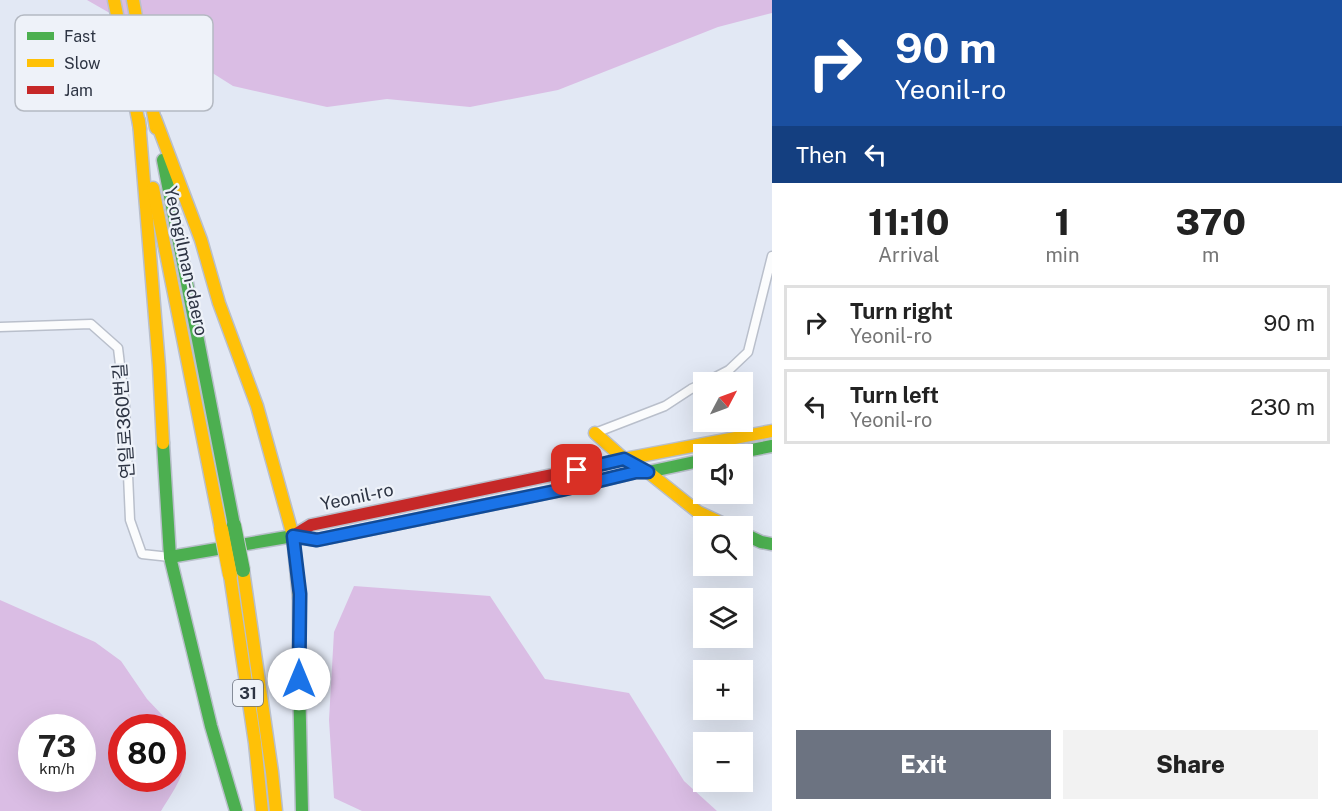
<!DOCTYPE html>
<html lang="en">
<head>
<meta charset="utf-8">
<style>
	:root { --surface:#fff; --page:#f2f2f2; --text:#222; --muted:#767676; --line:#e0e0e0; --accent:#6c7381 }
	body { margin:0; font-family:"Public Sans","Noto Sans KR",sans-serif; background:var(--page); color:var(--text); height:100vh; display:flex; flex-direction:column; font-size:22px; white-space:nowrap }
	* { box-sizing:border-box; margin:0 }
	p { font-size:20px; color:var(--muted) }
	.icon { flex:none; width:33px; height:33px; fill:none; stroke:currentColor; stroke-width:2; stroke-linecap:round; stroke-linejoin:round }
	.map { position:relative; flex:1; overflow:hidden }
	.details { display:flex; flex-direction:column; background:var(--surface); width:570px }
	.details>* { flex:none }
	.banner { background:#1a4fa0; color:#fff; overflow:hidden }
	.needle { width:39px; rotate:49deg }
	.controls { position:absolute; left:693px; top:372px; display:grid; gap:12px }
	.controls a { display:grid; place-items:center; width:60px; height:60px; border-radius:0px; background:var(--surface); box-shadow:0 6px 24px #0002; font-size:30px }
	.speed { position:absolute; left:18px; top:714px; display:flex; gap:12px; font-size:30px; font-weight:700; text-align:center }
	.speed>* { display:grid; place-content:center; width:78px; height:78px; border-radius:50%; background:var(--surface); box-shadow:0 6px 24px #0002; line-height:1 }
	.speed small { font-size:15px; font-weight:400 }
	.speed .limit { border:9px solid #d22; background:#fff; color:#111 }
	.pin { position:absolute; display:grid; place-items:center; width:51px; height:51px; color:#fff; margin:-26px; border-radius:12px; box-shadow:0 3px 9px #0006 }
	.me { position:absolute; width:66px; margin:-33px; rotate:0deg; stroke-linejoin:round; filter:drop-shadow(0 0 4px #0008) }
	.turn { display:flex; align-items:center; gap:21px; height:126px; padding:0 24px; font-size:27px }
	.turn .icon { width:78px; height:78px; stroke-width:2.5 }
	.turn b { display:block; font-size:42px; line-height:51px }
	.then { display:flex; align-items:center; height:57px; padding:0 24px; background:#0003; gap:12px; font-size:22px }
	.eta { display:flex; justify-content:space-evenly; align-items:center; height:102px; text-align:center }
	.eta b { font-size:36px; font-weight:800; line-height:42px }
	.button { display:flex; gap:12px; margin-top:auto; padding:12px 24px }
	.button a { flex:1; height:69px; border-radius:0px; background:var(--accent); color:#fff; font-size:24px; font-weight:800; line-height:69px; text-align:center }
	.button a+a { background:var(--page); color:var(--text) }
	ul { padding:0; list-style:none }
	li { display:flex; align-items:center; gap:18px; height:75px; margin:0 12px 9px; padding:0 12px; border:3px solid var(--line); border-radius:0px }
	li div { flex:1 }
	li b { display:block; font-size:22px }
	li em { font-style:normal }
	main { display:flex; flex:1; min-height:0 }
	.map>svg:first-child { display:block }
	.forest { fill:#dabde4; fill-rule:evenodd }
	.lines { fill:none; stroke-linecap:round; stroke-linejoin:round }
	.street-casing { stroke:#b9bfcb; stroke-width:11 }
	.fast-casing { stroke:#b9bfcb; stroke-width:15 }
	.slow-casing { stroke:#b9bfcb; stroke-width:15 }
	.jam-casing { stroke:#b9bfcb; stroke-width:15 }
	.street { stroke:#fbfcfd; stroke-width:8 }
	.fast { stroke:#4caf50; stroke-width:12 }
	.slow { stroke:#ffc107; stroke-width:12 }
	.jam { stroke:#c62828; stroke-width:12 }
	.fast-bridge-casing { stroke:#c3c7ce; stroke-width:16; stroke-linecap:butt }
	.slow-bridge-casing { stroke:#c3c7ce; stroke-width:16; stroke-linecap:butt }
	.fast-bridge { stroke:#4caf50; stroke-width:14 }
	.slow-bridge { stroke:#ffc107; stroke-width:14 }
	.route-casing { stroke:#114b97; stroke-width:15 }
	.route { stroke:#1a73e8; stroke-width:10 }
	.labels { text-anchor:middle; stroke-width:4.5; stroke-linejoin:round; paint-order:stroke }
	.shield { fill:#eef2f9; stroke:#676d7a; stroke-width:1.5 }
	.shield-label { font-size:16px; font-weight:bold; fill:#2d3443 }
	.street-label { font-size:18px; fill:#2d3443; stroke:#eef2f9 }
	.key { fill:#eef2f9; stroke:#b4b9c2; stroke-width:1.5 }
	.key-label { font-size:16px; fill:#2d3443 }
</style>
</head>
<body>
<main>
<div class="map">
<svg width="772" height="811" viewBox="0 0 772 811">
	<rect width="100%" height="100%" fill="#e2e8f4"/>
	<g class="forest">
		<polygon points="87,0 772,0 772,13 718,27 558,90 470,107 387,99 327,107 233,86 195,62"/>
		<polygon points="354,586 490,596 545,679 629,693 684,781 717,811 362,811 334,798 329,720 334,632"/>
		<path d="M0,600L95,642L121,661L147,699L164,717L172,727L122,728V778H172L173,728C176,733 182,739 183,744C191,769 173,791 161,811H0ZM32,728H82V778H32Z"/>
	</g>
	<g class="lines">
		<g class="street-casing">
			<g id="street">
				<polyline points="0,327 91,324 118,348 125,406 130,520 142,554 170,557"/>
				<polyline points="706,382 729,370 748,352 772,256"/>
				<polyline points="595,433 665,406 691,389 704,383"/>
			</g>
		</g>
		<g class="fast-casing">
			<g id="fast">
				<polyline points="163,160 234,525"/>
				<polyline points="163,443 170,557 211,726 236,811"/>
				<polyline points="730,454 772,446"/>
				<polyline points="742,533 761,542 772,544"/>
				<polyline points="306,538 317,540 561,490 636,472 648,472 704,460"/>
				<polyline points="170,557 293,536"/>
				<polyline points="299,598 299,679 302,811"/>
			</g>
		</g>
		<g class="slow-casing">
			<g id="slow">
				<polyline points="114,0 140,129"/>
				<polyline points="133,0 156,128"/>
				<polyline points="155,118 201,240 219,303 257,406 293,536 299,598"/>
				<polyline points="139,121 159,366 163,443"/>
				<polyline points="153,188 221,529"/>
				<polyline points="595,433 624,459 648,472 698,512 728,526"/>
				<polyline points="576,470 624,459 772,431"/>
				<polyline points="243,570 272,772 276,811"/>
				<polyline points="230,575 255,743 262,811"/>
			</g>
		</g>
		<g class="jam-casing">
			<polyline id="jam" points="306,538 293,536 311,525 576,470"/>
		</g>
		<use href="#street" class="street"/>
		<use href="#fast" class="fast"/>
		<use href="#slow" class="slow"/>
		<use href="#jam" class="jam"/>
		<g class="fast-bridge-casing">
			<polyline id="fast-bridge" points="234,525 243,570"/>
		</g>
		<g class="slow-bridge-casing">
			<polyline id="slow-bridge" points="221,529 230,575"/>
		</g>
		<use href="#fast-bridge" class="fast-bridge"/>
		<use href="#slow-bridge" class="slow-bridge"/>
	</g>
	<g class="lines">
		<g class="route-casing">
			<polyline id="route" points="299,679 300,594 293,536 317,540 561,490 636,472 648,472 624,459 577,470"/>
		</g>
		<use href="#route" class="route"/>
	</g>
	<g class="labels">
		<rect class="shield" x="233" y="680" width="30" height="26" rx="4.5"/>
		<g class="shield-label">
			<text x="248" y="699">31</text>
		</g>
		<g class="street-label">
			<text transform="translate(186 261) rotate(78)" y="6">Yeongilman-daero</text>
			<text transform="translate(124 421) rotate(-94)" y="6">연일로360번길</text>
			<text transform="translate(357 497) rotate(-12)" y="6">Yeonil-ro</text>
		</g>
	</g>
	<rect x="15" y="15" width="198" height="96" rx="9" class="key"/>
	<rect x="27" y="32" width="27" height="8" fill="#4caf50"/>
	<rect x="27" y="59" width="27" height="8" fill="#ffc107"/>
	<rect x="27" y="86" width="27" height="8" fill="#c62828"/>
	<g class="key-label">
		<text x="64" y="42">Fast</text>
		<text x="64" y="69">Slow</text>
		<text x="64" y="96">Jam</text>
	</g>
</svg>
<div class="controls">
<a><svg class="needle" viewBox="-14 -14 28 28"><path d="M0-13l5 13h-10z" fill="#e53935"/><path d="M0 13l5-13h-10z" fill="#767676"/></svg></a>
<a><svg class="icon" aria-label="sound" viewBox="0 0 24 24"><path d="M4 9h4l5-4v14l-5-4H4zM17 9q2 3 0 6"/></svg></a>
<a><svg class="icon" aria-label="search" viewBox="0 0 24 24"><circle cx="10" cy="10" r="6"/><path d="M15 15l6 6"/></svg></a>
<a><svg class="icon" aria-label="layers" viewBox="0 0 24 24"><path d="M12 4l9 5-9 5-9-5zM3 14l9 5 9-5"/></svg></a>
<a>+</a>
<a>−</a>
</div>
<div class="speed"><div>73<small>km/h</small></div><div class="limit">80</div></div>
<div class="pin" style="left:577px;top:470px;background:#d93025"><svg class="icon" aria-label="arrive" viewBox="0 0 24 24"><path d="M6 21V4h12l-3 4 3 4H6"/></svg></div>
<svg class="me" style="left:299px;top:679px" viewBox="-20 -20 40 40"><circle r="19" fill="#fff"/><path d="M0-13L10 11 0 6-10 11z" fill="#1a73e8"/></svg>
</div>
<section class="details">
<div class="banner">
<div class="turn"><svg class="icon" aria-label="right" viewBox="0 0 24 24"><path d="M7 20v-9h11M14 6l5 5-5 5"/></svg><div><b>90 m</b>Yeonil-ro</div></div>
<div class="then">Then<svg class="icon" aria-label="left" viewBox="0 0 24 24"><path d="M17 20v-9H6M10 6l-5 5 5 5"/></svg></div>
</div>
<div class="eta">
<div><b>11:10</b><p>Arrival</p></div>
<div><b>1</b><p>min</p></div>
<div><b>370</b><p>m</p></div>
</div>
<ul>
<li><svg class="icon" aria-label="right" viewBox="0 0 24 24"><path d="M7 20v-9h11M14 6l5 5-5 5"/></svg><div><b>Turn right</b><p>Yeonil-ro</p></div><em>90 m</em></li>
<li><svg class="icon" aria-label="left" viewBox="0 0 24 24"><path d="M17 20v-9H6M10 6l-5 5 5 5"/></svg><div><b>Turn left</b><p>Yeonil-ro</p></div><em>230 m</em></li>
</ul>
<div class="button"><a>Exit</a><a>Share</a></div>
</section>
</main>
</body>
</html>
